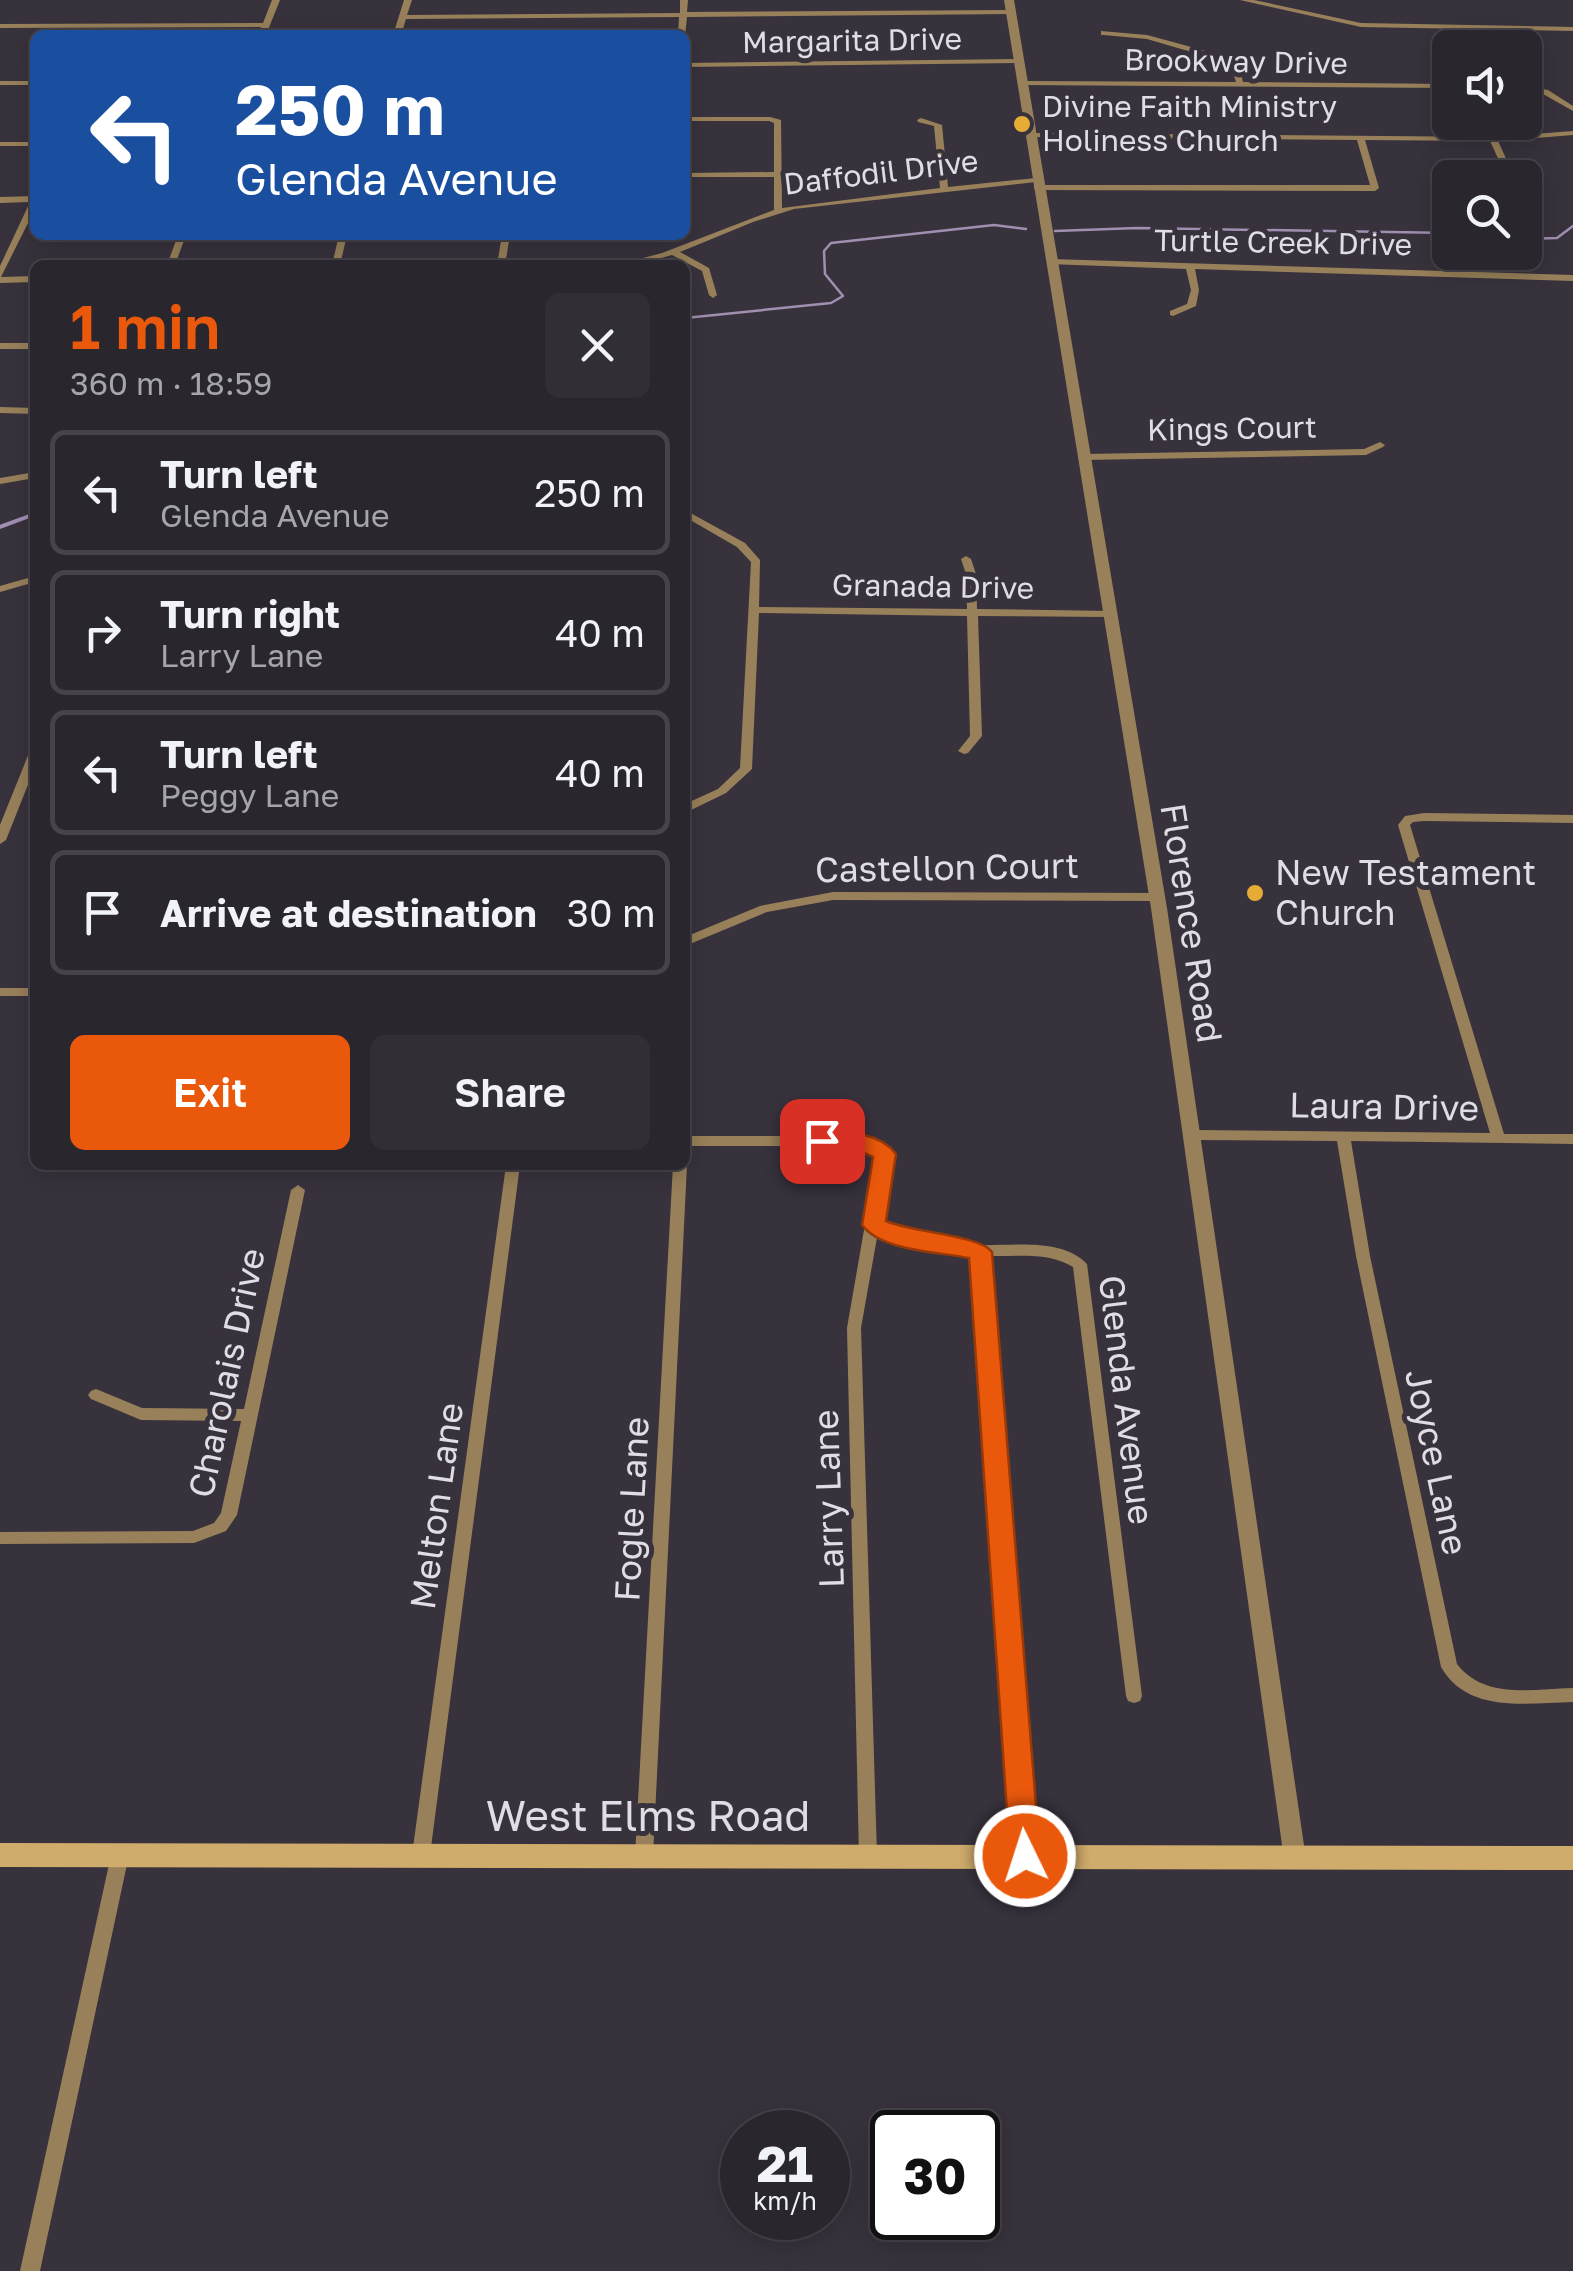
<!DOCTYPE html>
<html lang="en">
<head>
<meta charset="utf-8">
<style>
	:root { --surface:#2a262e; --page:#322e36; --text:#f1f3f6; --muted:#a5a5aa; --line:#46434a; --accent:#ea580c }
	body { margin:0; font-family:"Golos Text",sans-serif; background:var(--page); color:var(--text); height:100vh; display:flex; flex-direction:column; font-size:38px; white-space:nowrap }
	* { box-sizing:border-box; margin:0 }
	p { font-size:32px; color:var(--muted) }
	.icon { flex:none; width:55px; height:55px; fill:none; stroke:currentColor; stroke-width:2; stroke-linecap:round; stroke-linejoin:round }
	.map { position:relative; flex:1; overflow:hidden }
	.drawer { position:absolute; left:30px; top:260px; width:660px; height:910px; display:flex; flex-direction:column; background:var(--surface); border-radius:15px; box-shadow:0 5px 25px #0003,0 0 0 2px var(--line) }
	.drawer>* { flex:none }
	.hud { position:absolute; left:30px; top:30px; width:660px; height:210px; border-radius:15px; box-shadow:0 5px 25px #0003,0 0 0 2px var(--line); background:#1a4fa0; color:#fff; overflow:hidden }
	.fabs { position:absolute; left:1432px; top:30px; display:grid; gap:20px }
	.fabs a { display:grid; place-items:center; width:110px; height:110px; border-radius:15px; background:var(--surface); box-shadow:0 5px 25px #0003,0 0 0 2px var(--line); font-size:50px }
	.speed { position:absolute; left:720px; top:2110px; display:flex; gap:20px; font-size:50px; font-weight:700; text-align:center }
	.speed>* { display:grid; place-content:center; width:130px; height:130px; border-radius:50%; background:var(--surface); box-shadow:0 5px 25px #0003,0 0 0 2px var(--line); line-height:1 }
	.speed small { font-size:25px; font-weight:400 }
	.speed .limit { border:5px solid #111; border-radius:15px; background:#fff; color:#111 }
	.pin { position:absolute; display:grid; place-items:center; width:85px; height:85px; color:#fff; margin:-42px; border-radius:20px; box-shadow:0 5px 15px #0006 }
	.me { position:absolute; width:110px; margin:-55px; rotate:356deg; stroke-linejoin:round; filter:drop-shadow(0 0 8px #0008) }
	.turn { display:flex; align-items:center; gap:35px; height:210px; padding:0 40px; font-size:45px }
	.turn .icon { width:130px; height:130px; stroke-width:2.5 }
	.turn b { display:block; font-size:70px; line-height:85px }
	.round { display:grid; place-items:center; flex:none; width:105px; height:105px; border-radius:15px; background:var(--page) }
	.overview { display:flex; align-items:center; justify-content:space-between; height:170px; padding:0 40px }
	h1 { font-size:60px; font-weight:600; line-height:75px; color:var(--accent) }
	.action { display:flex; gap:20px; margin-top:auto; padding:20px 40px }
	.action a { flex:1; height:115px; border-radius:15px; background:var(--accent); color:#fff; font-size:40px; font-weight:600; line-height:115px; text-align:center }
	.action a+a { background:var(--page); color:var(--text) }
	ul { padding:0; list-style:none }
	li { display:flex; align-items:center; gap:30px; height:125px; margin:0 20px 15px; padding:0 20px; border:5px solid var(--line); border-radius:15px }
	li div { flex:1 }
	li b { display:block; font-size:38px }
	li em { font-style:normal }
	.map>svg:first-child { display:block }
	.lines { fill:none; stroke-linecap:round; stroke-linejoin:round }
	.stream-far1 { stroke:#a18fb2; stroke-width:2.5 }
	.stream { stroke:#a18fb2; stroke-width:4 }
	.minor { fill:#98815a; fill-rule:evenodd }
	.tertiary { fill:#98815a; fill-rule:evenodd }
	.secondary { fill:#d0ac6c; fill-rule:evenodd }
	.route { fill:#ea580c; stroke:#983908; stroke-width:2.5 }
	.poi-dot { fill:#e6ac36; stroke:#38323d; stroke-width:4 }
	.labels { text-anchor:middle; stroke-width:10; stroke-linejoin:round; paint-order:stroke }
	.far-street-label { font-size:30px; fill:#e1dde5; stroke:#38323d }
	.far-poi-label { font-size:30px; fill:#e1dde5; stroke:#38323d; text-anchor:start }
	.street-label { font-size:35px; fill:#e1dde5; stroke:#38323d }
	.poi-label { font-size:35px; fill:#e1dde5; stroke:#38323d; text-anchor:start }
	.near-street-label { font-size:42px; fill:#e1dde5; stroke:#38323d }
</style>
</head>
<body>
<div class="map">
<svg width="1573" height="2271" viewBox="0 0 1573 2271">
	<rect width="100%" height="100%" fill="#38323d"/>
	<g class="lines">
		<g class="stream-far1">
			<polyline points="1055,231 1137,228 1450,233"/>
			<polyline points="1525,239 1557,238 1573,226"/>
			<polyline points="685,318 831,303 843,296 825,274 824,251 831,243 994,225 1026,229"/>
		</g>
		<polyline class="stream" points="0,527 35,514"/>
		<g class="minor">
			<polygon points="272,0 280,0 266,35 258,35 261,27 0,28 0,24 263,23"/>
			<polygon points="404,0 412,0 407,15 680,13 680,0 688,0 687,12 1011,10 1015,12 1011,14 687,17 685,36 678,35 679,17 406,19 401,35 393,35"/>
			<polygon points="1240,0 1254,0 1361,23 1573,27 1573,31 1361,27"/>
			<polygon points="1101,31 1147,35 1228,57 1239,65 1243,82 1450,84 1450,88 1022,85 1018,83 1022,81 1236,82 1231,66 1222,61 1147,39 1104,35 1101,35"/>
			<polygon points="1019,59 1023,61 1022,63 685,67 685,63"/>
			<rect x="0" y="81" width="35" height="4"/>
			<polygon points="1525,86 1548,90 1573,106 1573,111 1543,94 1525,90"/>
			<polygon points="685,117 770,117 781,120 782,208 940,188 934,126 918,122 917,120 921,118 942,125 948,187 1036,178 1040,180 1036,182 794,209 753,222 680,252 709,268 717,295 713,298 709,295 702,271 672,255 635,265 617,265 662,253 774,210 774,177 685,177 685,173 774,172 774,123 769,121 685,121"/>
			<polygon points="1573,131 1573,135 1498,141 1515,178 1507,178 1490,141 1365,140 1379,188 1375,191 1037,190 1034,189 1034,185 1370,185 1357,140 1030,137 1026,135 1030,133 1493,137"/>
			<rect x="0" y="142" width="35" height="4"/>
			<polygon points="1525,193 1535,199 1531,202 1525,199"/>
			<polygon points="35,196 35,209 1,277 35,276 35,282 0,283 0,266 30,202 0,203 0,197"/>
			<polygon points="178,235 186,235 175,265 167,265"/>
			<polygon points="339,235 347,235 340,265 332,265"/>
			<polygon points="502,235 510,235 505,265 497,265"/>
			<polygon points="1051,259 1573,275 1573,281 1195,269 1199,290 1196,306 1173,316 1170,315 1170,311 1187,304 1191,290 1186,269 1048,264 1048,260"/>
			<rect x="0" y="343" width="35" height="6"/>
			<polygon points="0,407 35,408 35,414 0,413"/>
			<polygon points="1380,442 1385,445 1383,447 1366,455 1084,460 1079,457 1084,454 1364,449"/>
			<polygon points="35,472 35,478 0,484 0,478"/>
			<polygon points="685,510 745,543 760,560 759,607 967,609 966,574 961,559 966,556 971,559 976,574 977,609 1111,611 1116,614 1111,617 978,616 982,736 968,753 964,754 958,751 970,736 967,616 759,613 752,769 726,793 685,813 685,804 718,789 740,768 751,562 737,547 685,517"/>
			<polygon points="35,576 35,582 0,592 0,586"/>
			<polygon points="35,750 35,767 6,840 0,844 0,825 29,753"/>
			<path d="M1424,813L1573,815V823L1424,821L1413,822L1410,825L1504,1134H1573V1144L1351,1141L1370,1256L1457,1664C1485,1700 1533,1689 1573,1688V1702C1527,1703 1468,1714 1441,1667L1356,1256L1337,1141L1193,1140L1186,1135L1193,1130L1490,1133L1398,825L1405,816Z"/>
			<polygon points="833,892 1157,893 1163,897 1157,901 833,900 767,912 685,946 685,937 760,906"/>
			<rect x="0" y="988" width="35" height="8"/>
			<path d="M685,1136H857L881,1144L891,1154L879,1222C907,1233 935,1240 964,1244C1002,1249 1058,1234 1087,1264L1142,1696L1140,1701L1134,1703L1128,1701L1126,1696L1073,1267C1047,1251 1017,1257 988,1256L1034,1856L1031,1862L1025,1864L1019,1862L1016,1856L973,1255L926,1248L878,1232L861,1328L877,1856L874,1862L868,1864L862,1862L859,1856L847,1328L877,1155L871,1150L856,1146H685Z"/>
			<polygon points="685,1162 687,1165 653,1856 650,1862 644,1864 638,1862 635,1856 673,1165 685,1165"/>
			<polygon points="506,1165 520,1165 430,1855 427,1861 421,1863 415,1861 412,1855"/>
			<polygon points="298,1185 305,1190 237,1515 226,1531 194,1543 0,1544 0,1532 193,1531 214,1523 221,1513 241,1421 141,1420 91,1399 88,1395 91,1391 96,1389 142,1408 244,1409 291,1190"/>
			<polygon points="120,1847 126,1849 129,1855 40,2271 20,2271 111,1855 114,1849"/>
		</g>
		<polygon class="tertiary" points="1004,0 1014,0 1167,908 1306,1859 1303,1866 1295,1869 1287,1866 1284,1859 1151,908"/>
		<polygon class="secondary" points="0,1843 1573,1846 1573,1870 0,1867"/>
	</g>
	<path class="route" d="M822,1133C849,1133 879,1131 896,1154L886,1221C910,1232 980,1235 992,1252L1040,1856L1035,1866L1025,1869L1014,1866L1010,1856L969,1258C939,1252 881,1251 862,1225L873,1157L856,1149L814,1146L811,1141Z"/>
	<g class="poi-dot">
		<circle cx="1022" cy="124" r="10"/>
		<circle cx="1255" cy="893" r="10"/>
	</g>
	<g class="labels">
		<g class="far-street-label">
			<text transform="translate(852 41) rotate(-1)" y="10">Margarita Drive</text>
			<text transform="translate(1236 62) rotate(1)" y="10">Brookway Drive</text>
			<text transform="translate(881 173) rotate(-7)" y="10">Daffodil Drive</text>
			<text transform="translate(1283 243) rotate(1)" y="10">Turtle Creek Drive</text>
			<text transform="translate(1232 429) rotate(-1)" y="10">Kings Court</text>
			<text transform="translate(933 587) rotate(1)" y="10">Granada Drive</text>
		</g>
		<g class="far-poi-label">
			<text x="1042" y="117">Divine Faith Ministry<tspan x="1042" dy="34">Holiness Church</tspan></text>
		</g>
		<g class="street-label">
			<text transform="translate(947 868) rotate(-1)" y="12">Castellon Court</text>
			<text transform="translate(1191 923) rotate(81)" y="12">Florence Road</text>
			<text transform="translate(1384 1107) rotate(1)" y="12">Laura Drive</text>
			<text transform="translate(227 1373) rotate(-78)" y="12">Charolais Drive</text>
			<text transform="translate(1126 1400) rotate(83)" y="12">Glenda Avenue</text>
			<text transform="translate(1436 1462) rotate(78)" y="12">Joyce Lane</text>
			<text transform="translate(829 1499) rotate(-92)" y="12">Larry Lane</text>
			<text transform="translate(437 1506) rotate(-82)" y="12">Melton Lane</text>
			<text transform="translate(632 1509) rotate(-87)" y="12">Fogle Lane</text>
		</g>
		<g class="poi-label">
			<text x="1275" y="885">New Testament<tspan x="1275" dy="40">Church</tspan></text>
		</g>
		<g class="near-street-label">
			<text x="648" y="1831">West Elms Road</text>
		</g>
	</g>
</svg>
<div class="fabs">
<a><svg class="icon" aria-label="sound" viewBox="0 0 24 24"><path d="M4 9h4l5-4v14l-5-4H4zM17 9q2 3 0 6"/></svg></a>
<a><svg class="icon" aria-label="search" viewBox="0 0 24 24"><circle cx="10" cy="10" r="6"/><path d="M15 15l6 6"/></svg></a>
</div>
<div class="speed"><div>21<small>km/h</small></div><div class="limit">30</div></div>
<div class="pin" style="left:822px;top:1141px;background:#d93025"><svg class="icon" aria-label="arrive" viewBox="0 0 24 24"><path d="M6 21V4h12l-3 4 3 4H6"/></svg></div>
<svg class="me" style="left:1025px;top:1856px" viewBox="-20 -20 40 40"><circle r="17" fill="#ea580c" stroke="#fff" stroke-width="3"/><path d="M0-11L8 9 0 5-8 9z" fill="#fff"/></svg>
<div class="hud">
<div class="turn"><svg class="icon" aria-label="left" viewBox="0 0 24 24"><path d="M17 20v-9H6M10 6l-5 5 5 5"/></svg><div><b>250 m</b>Glenda Avenue</div></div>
</div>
<section class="drawer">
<div class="overview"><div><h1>1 min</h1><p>360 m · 18:59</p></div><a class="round"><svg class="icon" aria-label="close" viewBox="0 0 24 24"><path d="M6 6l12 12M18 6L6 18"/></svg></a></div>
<ul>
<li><svg class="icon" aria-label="left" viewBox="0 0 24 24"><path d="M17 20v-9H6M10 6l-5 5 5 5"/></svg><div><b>Turn left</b><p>Glenda Avenue</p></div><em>250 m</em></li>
<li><svg class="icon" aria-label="right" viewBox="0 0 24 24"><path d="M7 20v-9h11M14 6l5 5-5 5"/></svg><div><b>Turn right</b><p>Larry Lane</p></div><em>40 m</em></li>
<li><svg class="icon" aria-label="left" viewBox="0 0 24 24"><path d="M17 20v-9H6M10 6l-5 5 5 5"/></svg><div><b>Turn left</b><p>Peggy Lane</p></div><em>40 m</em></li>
<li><svg class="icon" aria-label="arrive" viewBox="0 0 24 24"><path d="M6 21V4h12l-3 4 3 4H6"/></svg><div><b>Arrive at destination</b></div><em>30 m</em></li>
</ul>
<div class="action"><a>Exit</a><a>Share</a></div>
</section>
</div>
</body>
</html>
